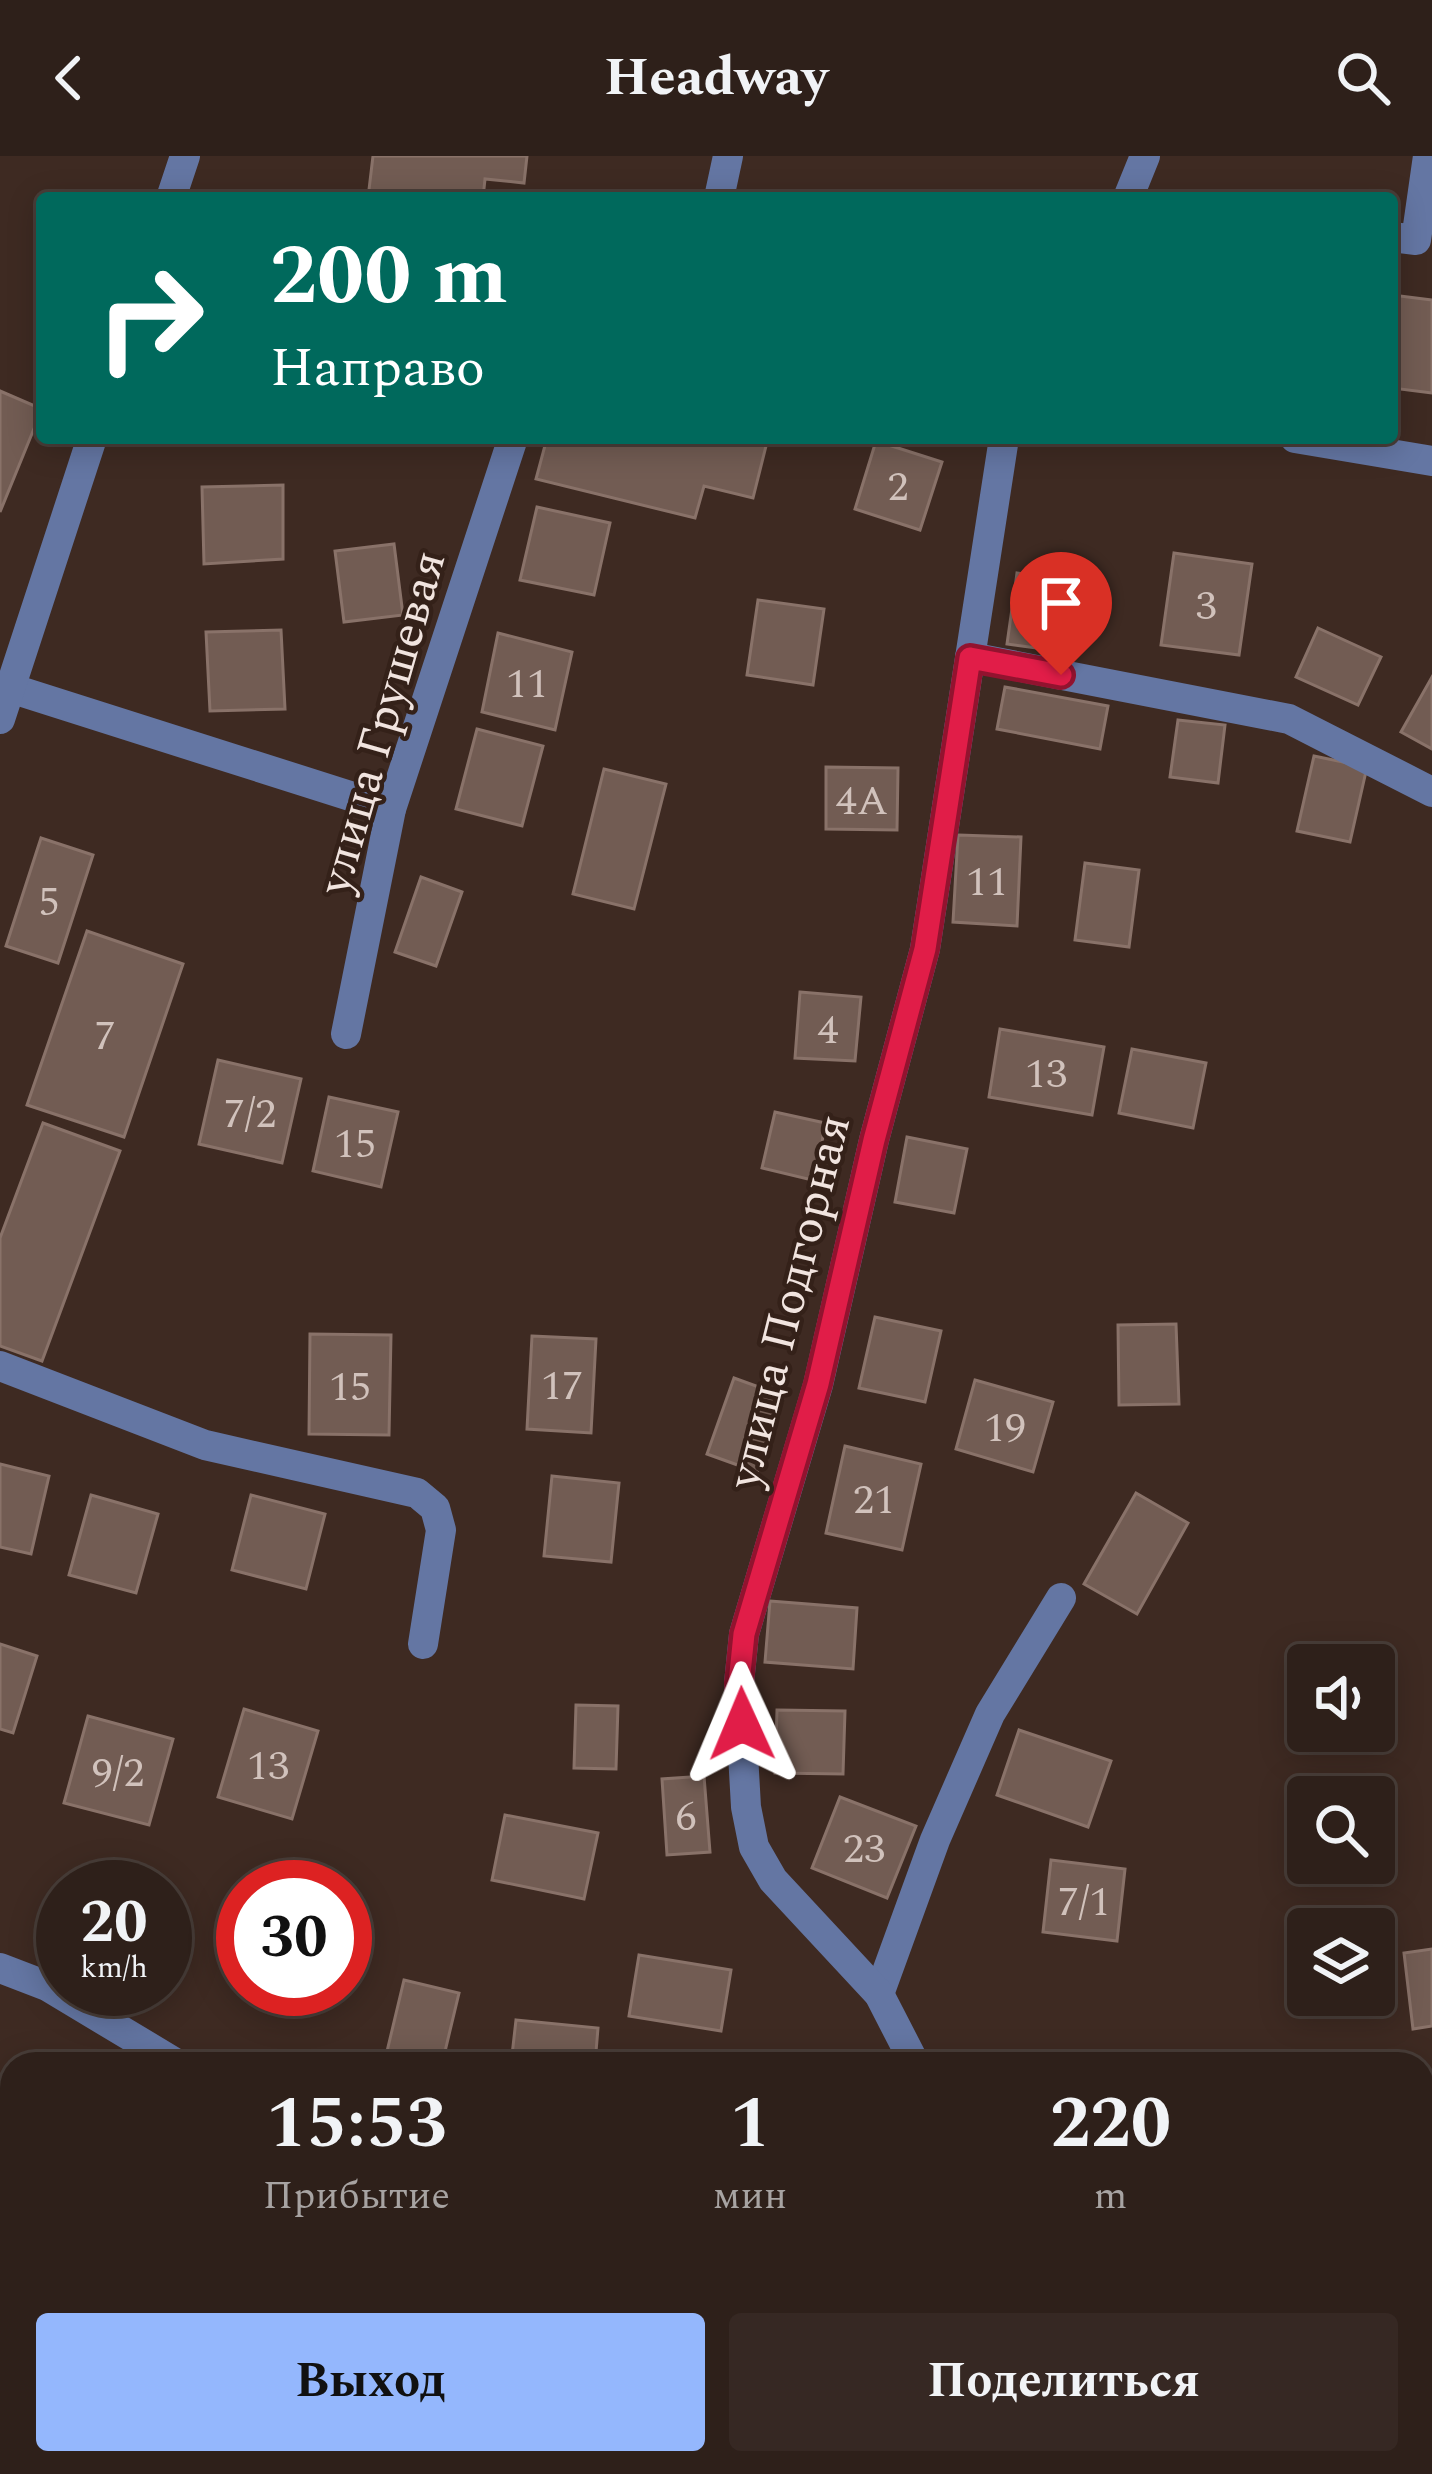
<!DOCTYPE html>
<html lang="ru">
<head>
<meta charset="utf-8">
<style>
	:root { --surface:#2e201a; --page:#362823; --text:#f1f3f6; --muted:#a7a3a2; --line:#493e39; --accent:#94b7fd }
	body { margin:0; font-family:Spectral,serif; background:var(--page); color:var(--text); height:100vh; display:flex; flex-direction:column; font-size:45px; white-space:nowrap }
	* { box-sizing:border-box; margin:0 }
	p { font-size:39px; color:var(--muted) }
	.icon { flex:none; width:66px; height:66px; fill:none; stroke:currentColor; stroke-width:2; stroke-linecap:round; stroke-linejoin:round }
	.map { position:relative; flex:1; overflow:hidden }
	.side { position:absolute; left:0px; top:1896px; width:1434px; height:423px; display:flex; flex-direction:column; background:var(--surface); border-radius:36px 36px 0 0; box-shadow:0 6px 30px #0003,0 0 0 3px var(--line) }
	.side>* { flex:none }
	.banner { position:absolute; left:36px; top:36px; width:1362px; height:252px; border-radius:12px; box-shadow:0 6px 30px #0003,0 0 0 3px var(--line); background:#00695c; color:#fff; overflow:hidden }
	.tools { position:absolute; left:1287px; top:1488px; display:grid; gap:24px }
	.tools a { display:grid; place-items:center; width:108px; height:108px; border-radius:12px; background:var(--surface); box-shadow:0 6px 30px #0003,0 0 0 3px var(--line); font-size:60px }
	.speed { position:absolute; left:36px; top:1704px; display:flex; gap:24px; font-size:60px; font-weight:700; text-align:center }
	.speed>* { display:grid; place-content:center; width:156px; height:156px; border-radius:50%; background:var(--surface); box-shadow:0 6px 30px #0003,0 0 0 3px var(--line); line-height:1 }
	.speed small { font-size:30px; font-weight:400 }
	.speed .limit { border:18px solid #d22; background:#fff; color:#111 }
	.pin { position:absolute; display:grid; place-items:center; width:102px; height:102px; color:#fff; margin:-123px -51px; border-radius:50% 50% 50% 0; rotate:-45deg; box-shadow:0 0 12px #0007 }
	.pin .icon { rotate:45deg }
	.me { position:absolute; width:132px; margin:-66px; rotate:359deg; stroke-linejoin:round; filter:drop-shadow(0 0 9px #0008) }
	.turn { display:flex; align-items:center; gap:42px; height:252px; padding:0 36px; font-size:54px }
	.turn .icon { width:156px; height:156px; stroke-width:2.5 }
	.turn b { display:block; font-size:84px; line-height:102px }
	.eta { display:flex; justify-content:space-evenly; align-items:center; height:204px; text-align:center }
	.eta b { font-size:72px; font-weight:700; line-height:84px }
	.cta { display:flex; gap:24px; margin-top:auto; padding:24px 36px }
	.cta a { flex:1; height:138px; border-radius:12px; background:var(--accent); color:#111; font-size:48px; font-weight:700; line-height:138px; text-align:center }
	.cta a+a { background:var(--page); color:var(--text) }
	header { display:flex; justify-content:space-between; align-items:center; height:156px; padding:0 36px; background:var(--surface); font-size:54px; font-weight:700 }
	.map>svg:first-child { display:block }
	.building { fill:#725c53; stroke:#897269; stroke-width:3 }
	.lines { fill:none; stroke-linecap:round; stroke-linejoin:round }
	.minor { stroke:#6476a3; stroke-width:30 }
	.route-casing { stroke:#92132f; stroke-width:30 }
	.route { stroke:#e11d48; stroke-width:21 }
	.labels { text-anchor:middle; stroke-width:9; stroke-linejoin:round; paint-order:stroke }
	.number-label { font-size:42px; fill:#d1c2bc }
	.street-label { font-size:48px; fill:#f1e4df; stroke:#342119 }
</style>
</head>
<body>
<header><svg class="icon" aria-label="back" viewBox="0 0 24 24"><path d="M15 5l-7 7 7 7"/></svg>Headway<svg class="icon" aria-label="search" viewBox="0 0 24 24"><circle cx="10" cy="10" r="6"/><path d="M15 15l6 6"/></svg></header>
<div class="map">
<svg width="1432" height="2318" viewBox="0 0 1432 2318">
	<rect width="100%" height="100%" fill="#3e2a22"/>
	<g class="building">
		<polygon points="373,0 527,0 524,27 485,23 483,42 368,42"/>
		<polygon points="1392,139 1432,144 1432,237 1392,232"/>
		<polygon points="0,235 42,253 0,356"/>
		<polygon points="547,282 768,282 753,342 704,330 695,362 536,323"/>
		<polygon points="876,285 942,306 920,374 855,353"/>
		<polygon points="283,329 283,403 204,408 202,331"/>
		<polygon points="537,351 610,367 594,439 520,424"/>
		<polygon points="394,388 403,459 344,466 335,395"/>
		<polygon points="1174,397 1252,408 1239,499 1161,489"/>
		<polygon points="1017,417 1061,423 1052,494 1007,488"/>
		<polygon points="758,444 824,453 813,529 747,519"/>
		<polygon points="1318,472 1381,501 1358,549 1296,521"/>
		<polygon points="281,474 285,553 210,555 206,476"/>
		<polygon points="498,477 572,496 555,574 482,556"/>
		<polygon points="1432,521 1432,593 1401,576"/>
		<polygon points="1005,531 1108,550 1100,593 997,573"/>
		<polygon points="1178,564 1225,569 1218,627 1170,621"/>
		<polygon points="477,573 543,590 522,670 456,653"/>
		<polygon points="1314,600 1367,611 1350,686 1297,675"/>
		<polygon points="826,611 898,612 897,674 826,673"/>
		<polygon points="604,613 666,628 634,753 573,738"/>
		<polygon points="958,679 1021,681 1017,770 953,766"/>
		<polygon points="41,682 93,699 58,807 6,790"/>
		<polygon points="1085,707 1139,714 1129,791 1075,784"/>
		<polygon points="421,721 462,736 436,810 395,796"/>
		<polygon points="87,775 183,808 124,981 27,949"/>
		<polygon points="800,836 861,841 855,905 795,902"/>
		<polygon points="1000,873 1104,891 1092,959 989,941"/>
		<polygon points="1132,893 1206,907 1193,972 1119,957"/>
		<polygon points="218,904 301,923 282,1007 199,988"/>
		<polygon points="329,941 398,956 381,1031 313,1015"/>
		<polygon points="775,956 825,967 816,1025 762,1012"/>
		<polygon points="43,967 120,995 42,1205 0,1190 0,1082"/>
		<polygon points="907,981 967,993 954,1057 895,1046"/>
		<polygon points="875,1161 941,1175 925,1246 859,1232"/>
		<polygon points="1176,1168 1179,1248 1119,1249 1118,1169"/>
		<polygon points="310,1178 391,1179 389,1279 309,1278"/>
		<polygon points="532,1180 596,1183 591,1277 527,1273"/>
		<polygon points="734,1222 784,1240 757,1316 707,1298"/>
		<polygon points="975,1224 1053,1246 1033,1316 956,1293"/>
		<polygon points="845,1290 921,1308 902,1394 826,1377"/>
		<polygon points="0,1308 49,1320 31,1398 0,1391"/>
		<polygon points="552,1320 619,1327 611,1406 544,1400"/>
		<polygon points="1136,1337 1188,1367 1137,1458 1084,1428"/>
		<polygon points="91,1339 158,1358 136,1437 69,1419"/>
		<polygon points="251,1339 325,1358 306,1433 232,1414"/>
		<polygon points="770,1445 857,1452 853,1513 765,1506"/>
		<polygon points="0,1488 37,1500 13,1577 0,1573"/>
		<polygon points="576,1549 618,1550 616,1613 574,1612"/>
		<polygon points="244,1553 318,1575 292,1663 218,1641"/>
		<polygon points="777,1554 845,1555 843,1618 775,1617"/>
		<polygon points="88,1560 173,1583 149,1669 64,1647"/>
		<polygon points="1019,1574 1111,1605 1088,1671 997,1639"/>
		<polygon points="704,1620 710,1696 667,1699 662,1623"/>
		<polygon points="840,1641 916,1670 887,1742 812,1712"/>
		<polygon points="505,1659 598,1677 584,1743 492,1724"/>
		<polygon points="1051,1704 1125,1713 1117,1785 1043,1776"/>
		<polygon points="1432,1793 1432,1870 1413,1873 1404,1797"/>
		<polygon points="639,1799 731,1814 721,1875 629,1860"/>
		<polygon points="404,1824 459,1837 442,1908 384,1908"/>
		<polygon points="516,1864 598,1872 595,1908 511,1908"/>
		<polygon points="1432,1994 1432,2065 1422,2067 1422,1996"/>
		<polygon points="0,2012 12,2015 12,2081 0,2078"/>
		<polygon points="187,2307 282,2307 280,2318 185,2318"/>
		<polygon points="680,2307 709,2307 739,2316 676,2318"/>
		<polygon points="1313,2307 1386,2307 1372,2318 1321,2318"/>
	</g>
	<g class="lines">
		<g class="minor">
			<polyline points="171,42 185,0"/>
			<polyline points="719,42 728,0"/>
			<polyline points="1128,42 1145,0"/>
			<polyline points="1392,81 1416,84 1428,0"/>
			<polyline points="1295,282 1432,305"/>
			<polyline points="970,501 1289,563 1432,636"/>
			<polyline points="10,532 391,653"/>
			<polyline points="0,563 92,282"/>
			<polyline points="346,878 391,653 513,282"/>
			<polyline points="0,1210 205,1289 417,1337 435,1352 441,1374 423,1488"/>
			<polyline points="0,1812 47,1830 177,1908"/>
			<polyline points="879,1838 935,1684 990,1558 1061,1442"/>
			<polyline points="915,1908 879,1838 773,1724 754,1691 746,1651 739,1527 744,1478 818,1229 874,984 925,793 1004,282"/>
			<polyline points="1422,2139 1432,2137"/>
			<polyline points="808,2307 808,2318"/>
			<polyline points="1408,2318 1421,2307"/>
		</g>
	</g>
	<g class="lines">
		<g class="route-casing">
			<polyline id="route" points="742,1568 739,1527 744,1478 818,1228 874,984 925,793 970,502 1061,519"/>
		</g>
		<use href="#route" class="route"/>
	</g>
	<g class="labels">
		<g class="number-label">
			<text x="898" y="344">2</text>
			<text x="1206" y="463">3</text>
			<text x="527" y="541">11</text>
			<text x="862" y="658">4А</text>
			<text x="987" y="739">11</text>
			<text x="49" y="759">5</text>
			<text x="828" y="887">4</text>
			<text x="105" y="893">7</text>
			<text x="1046" y="931">13</text>
			<text x="250" y="971">7/2</text>
			<text x="355" y="1001">15</text>
			<text x="562" y="1243">17</text>
			<text x="350" y="1244">15</text>
			<text x="1005" y="1285">19</text>
			<text x="874" y="1357">21</text>
			<text x="268" y="1623">13</text>
			<text x="118" y="1630">9/2</text>
			<text x="686" y="1674">6</text>
			<text x="864" y="1706">23</text>
			<text x="1084" y="1759">7/1</text>
		</g>
		<g class="street-label">
			<text transform="translate(380 566) rotate(-74)" y="17">улица Грушевая</text>
			<text transform="translate(787 1145) rotate(-76)" y="17">улица Подгорная</text>
		</g>
	</g>
</svg>
<div class="tools">
<a><svg class="icon" aria-label="sound" viewBox="0 0 24 24"><path d="M4 9h4l5-4v14l-5-4H4zM17 9q2 3 0 6"/></svg></a>
<a><svg class="icon" aria-label="search" viewBox="0 0 24 24"><circle cx="10" cy="10" r="6"/><path d="M15 15l6 6"/></svg></a>
<a><svg class="icon" aria-label="layers" viewBox="0 0 24 24"><path d="M12 4l9 5-9 5-9-5zM3 14l9 5 9-5"/></svg></a>
</div>
<div class="speed"><div>20<small>km/h</small></div><div class="limit">30</div></div>
<div class="pin" style="left:1061px;top:519px;background:#d93025"><svg class="icon" aria-label="arrive" viewBox="0 0 24 24"><path d="M6 21V4h12l-3 4 3 4H6"/></svg></div>
<svg class="me" style="left:742px;top:1568px" viewBox="-20 -20 40 40"><path d="M0-17L14 15 0 8-14 15z" fill="#e11d48" stroke="#fff" stroke-width="4"/></svg>
<div class="banner">
<div class="turn"><svg class="icon" aria-label="right" viewBox="0 0 24 24"><path d="M7 20v-9h11M14 6l5 5-5 5"/></svg><div><b>200 m</b>Направо</div></div>
</div>
<section class="side">
<div class="eta">
<div><b>15:53</b><p>Прибытие</p></div>
<div><b>1</b><p>мин</p></div>
<div><b>220</b><p>m</p></div>
</div>
<div class="cta"><a>Выход</a><a>Поделиться</a></div>
</section>
</div>
</body>
</html>
